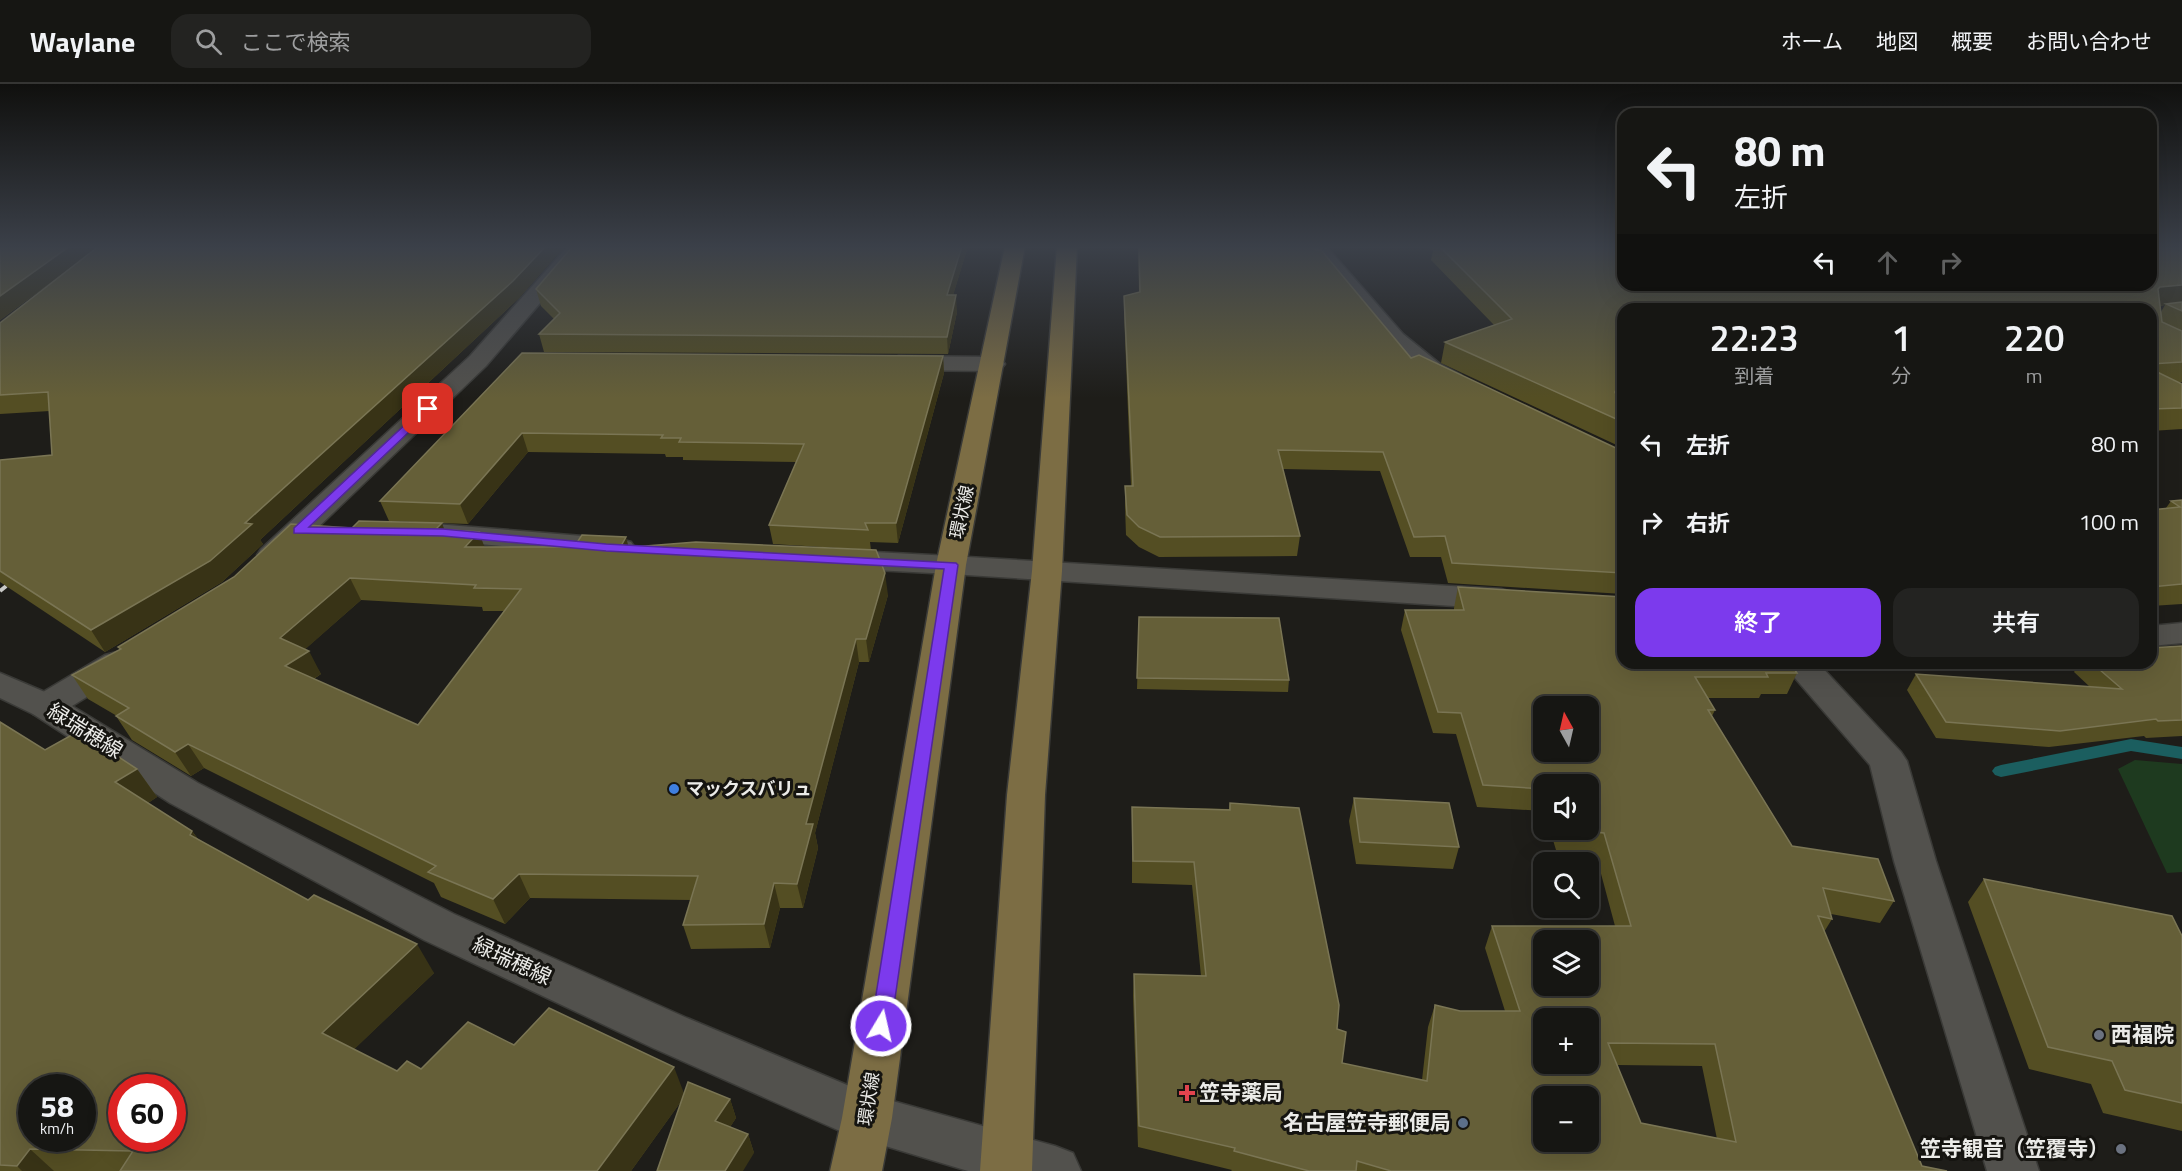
<!DOCTYPE html>
<html lang="ja">
<head>
<meta charset="utf-8">
<style>
	:root { --surface:#161613; --page:#232321; --text:#f1f3f6; --muted:#9e9fa0; --line:#353533; --accent:#7c3aed }
	body { margin:0; font-family:"Titillium Web","Noto Sans JP",sans-serif; background:var(--page); color:var(--text); height:100vh; display:flex; flex-direction:column; font-size:22px; white-space:nowrap }
	* { box-sizing:border-box; margin:0 }
	p { font-size:20px; color:var(--muted) }
	.icon { flex:none; width:33px; height:33px; fill:none; stroke:currentColor; stroke-width:2; stroke-linecap:round; stroke-linejoin:round }
	.map { position:relative; flex:1; overflow:hidden }
	.panel { position:absolute; left:1617px; top:219px; width:540px; height:366px; display:flex; flex-direction:column; background:var(--surface); border-radius:18px; box-shadow:0 6px 24px #0002,0 0 0 2px var(--line) }
	.panel>* { flex:none }
	.top-card { position:absolute; left:1617px; top:24px; width:540px; height:183px; border-radius:18px; box-shadow:0 6px 24px #0002,0 0 0 2px var(--line); background:#161613; color:var(--text); overflow:hidden }
	.needle { width:39px; rotate:352deg }
	.buttons { position:absolute; left:1533px; top:612px; display:grid; gap:12px }
	.buttons a { display:grid; place-items:center; width:66px; height:66px; border-radius:12px; background:var(--surface); box-shadow:0 6px 24px #0002,0 0 0 2px var(--line); font-size:30px }
	.speed { position:absolute; left:18px; top:990px; display:flex; gap:12px; font-size:30px; font-weight:700; text-align:center }
	.speed>* { display:grid; place-content:center; width:78px; height:78px; border-radius:50%; background:var(--surface); box-shadow:0 6px 24px #0002,0 0 0 2px var(--line); line-height:1 }
	.speed small { font-size:15px; font-weight:400 }
	.speed .limit { border:9px solid #d22; background:#fff; color:#111 }
	.pin { position:absolute; display:grid; place-items:center; width:51px; height:51px; color:#fff; margin:-26px; border-radius:12px; box-shadow:0 3px 9px #0006 }
	.me { position:absolute; width:66px; margin:-33px; rotate:9deg; stroke-linejoin:round; filter:drop-shadow(0 0 4px #0008) }
	.turn { display:flex; align-items:center; gap:21px; height:126px; padding:0 18px; font-size:27px }
	.turn .icon { width:78px; height:78px; stroke-width:2.5 }
	.turn b { display:block; font-size:42px; line-height:51px }
	.lanes { display:flex; align-items:center; height:57px; padding:0 18px; background:#0003; justify-content:center; gap:30px; direction:ltr }
	.lanes .off { opacity:.35 }
	.eta { display:flex; justify-content:space-evenly; align-items:center; height:102px; text-align:center }
	.eta b { font-size:36px; font-weight:600; line-height:42px }
	.primary-button { display:flex; gap:12px; margin-top:auto; padding:12px 18px }
	.primary-button a { flex:1; height:69px; border-radius:18px; background:var(--accent); color:#fff; font-size:24px; font-weight:600; line-height:69px; text-align:center }
	.primary-button a+a { background:var(--page); color:var(--text) }
	ul { padding:0; list-style:none }
	li { display:flex; align-items:center; gap:18px; height:78px; padding:0 18px }
	li div { flex:1 }
	li b { display:block; font-size:22px }
	li em { font-style:normal }
	header { display:flex; align-items:center; gap:36px; box-sizing:border-box; height:84px; padding:0 30px; background:var(--surface); border-bottom:2px solid var(--line) }
	header strong { font-size:28px }
	nav { display:flex; gap:33px; margin-inline-start:auto; font-size:21px }
	.search { width:420px; height:54px; background:var(--page); display:flex; align-items:center; gap:15px; box-sizing:border-box; padding:0 21px; border-radius:18px; color:var(--muted); font-size:22px }
	.map>svg:first-child { display:block }
	.green { fill:#1e3a1f }
	.lines { fill:none; stroke-linecap:round; stroke-linejoin:round }
	.stream { fill:#1b5e5f; fill-rule:evenodd }
	.street-casing { stroke:#3a3a37; stroke-width:3 }
	.secondary-casing { stroke:#3a3a37; stroke-width:3 }
	.primary-casing { stroke:#3a3a37; stroke-width:3 }
	.street { fill:#52514d; fill-rule:evenodd }
	.secondary { fill:#52514d; fill-rule:evenodd }
	.primary { fill:#7c6d44; fill-rule:evenodd }
	.rail { stroke:#c9c9c6; stroke-width:4; stroke-dasharray:8 4; stroke-linecap:butt }
	.wall { fill:#544e23; fill-rule:evenodd }
	.shaded-wall { fill:#383316 }
	.building { fill:#655f38; stroke:#7a7554; stroke-width:1.5; fill-rule:evenodd }
	.route { fill:#7c3aed; stroke:#51269a; stroke-width:1.5 }
	.shop-dot { fill:#3f7fe0; stroke:#151410; stroke-width:2 }
	.worship-dot { fill:#6b7280; stroke:#151410; stroke-width:2 }
	.health-dot { fill:#e0444e; stroke:#151410; stroke-width:2 }
	.service-dot { fill:#5c6f8a; stroke:#151410; stroke-width:2 }
	.labels { text-anchor:middle; stroke-width:6; stroke-linejoin:round; paint-order:stroke }
	.street-label { font-size:18px; fill:#ebebe8; stroke:#151410 }
	.poi-label { font-size:18px; font-weight:bold; fill:#ebebe8; stroke:#151410; text-anchor:start }
	.near-street-label { font-size:21px; fill:#ebebe8; stroke:#151410 }
	.near-poi-label { font-size:21px; font-weight:bold; fill:#ebebe8; stroke:#151410; text-anchor:start }
</style>
</head>
<body>
<header>
<strong>Waylane</strong>
<div class="search"><svg class="icon" aria-label="search" viewBox="0 0 24 24"><circle cx="10" cy="10" r="6"/><path d="M15 15l6 6"/></svg>ここで検索</div>
<nav><a>ホーム</a><a>地図</a><a>概要</a><a>お問い合わせ</a></nav>
</header>
<div class="map">
<svg width="2182" height="1087" viewBox="0 0 2182 1087">
	<rect width="100%" height="100%" fill="#1e1d19"/>
	<polygon class="green" points="2135,676 2182,680 2182,788 2167,789 2118,685"/>
	<g class="lines">
		<polygon class="stream" points="2131,655 2182,663 2182,675 2131,667 2001,693 1995,691 1992,687 1995,683 2001,681"/>
		<g class="street-casing">
			<g id="street">
				<polygon points="568,162 589,162 486,282 283,477 272,480 261,477 257,471 261,465 470,272"/>
				<path d="M1306,162H1326L1403,250L1440,280L1461,291L1464,296L1461,301C1418,312 1329,195 1306,162Z"/>
				<polygon points="899,272 993,273 1001,275 1005,280 1001,285 993,287 899,286 891,284 887,279 891,274"/>
				<polygon points="435,440 620,455 631,458 635,464 631,470 620,473 425,455 420,449 425,443"/>
				<polygon points="836,466 951,472 962,474 966,481 962,488 951,490 836,484 825,481 821,475 825,469"/>
				<polygon points="117,568 129,571 134,579 129,587 59,630 46,634 33,630 28,622 33,614 105,571"/>
				<polygon points="1782,579 1818,579 1901,668 1907,677 1936,777 2039,1087 1987,1087 1894,777 1870,681"/>
			</g>
		</g>
		<g class="secondary-casing">
			<g id="secondary">
				<polygon points="951,472 1501,505 1512,508 1517,515 1512,522 1501,525 951,490 940,488 936,481 940,474"/>
				<polygon points="2182,539 2182,559 2151,562 2151,542"/>
				<polygon points="0,589 59,614 198,699 454,830 687,934 871,1011 1055,1062 1073,1069 1081,1087 968,1087 849,1051 653,964 424,856 170,719 33,630 0,614"/>
			</g>
		</g>
		<g class="primary-casing">
			<g id="primary">
				<polygon points="1005,162 1025,162 966,481 892,1034 882,1087 830,1087 842,1034 936,481"/>
				<polygon points="1057,162 1077,162 1062,487 1045,711 1032,1087 980,1087 1007,711 1032,487"/>
			</g>
		</g>
		<use href="#street" class="street"/>
		<use href="#secondary" class="secondary"/>
		<use href="#primary" class="primary"/>
		<polyline class="rail" points="0,507 20,491"/>
	</g>
	<g class="wall">
		<polygon points="0,162 565,162 519,214 260,456 263,460 222,498 105,568 0,498 0,376 52,371 50,327 0,330 0,239 82,176 0,236"/>
		<polygon points="968,162 953,211 957,228 948,270 544,268 539,250 554,235 541,222 536,205"/>
		<polygon points="1138,162 1313,162 1411,274 1618,365 1623,366 1623,510 1448,499 1441,473 1410,473 1380,387 1283,385 1300,452 1297,472 1159,473 1139,463 1126,451 1125,422 1125,402 1131,402 1124,229 1124,212 1139,208"/>
		<path d="M1427,162H1623V201H2151L2182,162V298L2179,299L2182,300V345L2151,347V225H1623L1620,318L1623,338V364L1441,279L1445,258L1494,241L1431,176L1433,167ZM2165,221L2161,228L2160,222Z"/>
		<polygon points="522,269 943,272 944,289 898,459 870,458 871,466 773,460 769,441 796,378 683,376 683,373 666,373 665,370 528,368 468,440 389,437 380,417"/>
		<polygon points="2182,416 2182,520 2151,522 2151,426 2166,424 2171,417"/>
		<path d="M352,444L444,446L484,463L629,464L888,511L869,578H859L815,749L818,764L803,824H780L770,864L691,865L683,841L691,816L530,814L505,840L441,813L434,799L204,684L191,692L132,656L116,632H117L88,615L72,591L120,566L118,563ZM361,516L482,523L483,527H504L418,641L314,595L321,590L305,565Z"/>
		<path d="M1458,503L1797,589L1787,610H1761L1759,614H1708L1715,626L1712,632L1792,762L1894,817L1880,839L1831,830L1832,835L1824,848L1922,1082L1947,1087H1231L1232,1086L1138,1063L1133,912L1134,890L1201,892L1192,801L1132,799V723L1229,725L1230,719L1337,945L1342,979L1422,996L1428,943L1435,921L1460,927H1505L1485,864L1492,842H1615L1596,771L1556,766L1550,746H1588V700H1544V727L1477,723L1456,650L1433,649L1401,546L1405,526H1454V524ZM1617,981L1702,982L1717,1055L1641,1039Z"/>
		<polygon points="1139,533 1289,596 1288,608 1137,605"/>
		<polygon points="2182,562 2182,652 2146,654 2144,652 2049,663 1936,654 1907,606 1916,590 2090,603 2074,588 2080,579 2151,579"/>
		<polygon points="0,638 45,666 137,685 157,713 148,719 192,747 198,755 434,889 354,965 397,987 421,985 514,961 684,1010 730,1015 736,1034 730,1043 748,1050 754,1069 682,1016 631,1087 0,1087"/>
		<polygon points="1354,714 1459,763 1453,785 1356,780 1349,737"/>
		<polygon points="1984,795 2182,852 2182,1047 2103,1029 2091,1000 2029,985 1968,818"/>
	</g>
	<g class="shaded-wall">
		<polygon points="70,162 100,162 0,236 0,212"/>
		<polygon points="546,162 565,162 519,214 260,456 263,460 222,498 105,568 91,546 245,439"/>
		<polygon points="962,162 968,162 948,228 947,211"/>
		<polygon points="2182,201 2182,219 2166,220 2165,221 2149,223 2160,203"/>
		<polygon points="956,211 957,228 948,270 947,253"/>
		<polygon points="943,272 944,289 898,459 896,439"/>
		<polygon points="1623,298 1623,318 1612,321 1615,308 1619,299"/>
		<polygon points="522,349 528,368 468,440 460,420"/>
		<polygon points="442,439 450,461 436,445"/>
		<polygon points="479,448 487,470 465,463"/>
		<polygon points="626,453 632,476 620,464"/>
		<polygon points="885,489 888,511 869,578 866,555"/>
		<polygon points="350,494 361,516 292,577 309,567 321,590 297,605 285,582 280,554"/>
		<polygon points="856,555 859,578 815,749 818,764 803,824 797,800 806,740"/>
		<polygon points="188,660 204,684 191,692 175,668"/>
		<polygon points="137,685 157,713 136,727 115,698"/>
		<polygon points="192,747 212,776 190,751"/>
		<polygon points="519,790 530,814 505,840 493,815"/>
		<polygon points="774,799 780,824 770,864 764,840"/>
		<polygon points="417,860 434,889 342,977 322,949"/>
		<polygon points="674,983 685,1012 631,1087 597,1087"/>
		<polygon points="730,1015 736,1034 722,1055 715,1037"/>
		<polygon points="748,1050 754,1069 743,1087 725,1087"/>
		<polygon points="30,1065 54,1087 22,1087 17,1082"/>
	</g>
	<g class="building">
		<polygon points="0,162 70,162 0,212"/>
		<polygon points="99,162 546,162 513,197 245,439 252,440 210,477 91,546 0,487 0,376 52,371 48,308 0,311 0,239"/>
		<polygon points="573,162 962,162 947,211 956,211 947,253 539,250 560,229 536,205"/>
		<polygon points="1139,162 1313,162 1316,166 1321,166 1411,274 1419,271 1618,365 1623,366 1623,489 1452,479 1445,452 1414,453 1383,368 1278,366 1300,452 1160,453 1139,443 1127,431 1125,402 1133,402 1124,212 1140,208"/>
		<polygon points="1439,162 1623,162 1623,201 1757,201 1765,207 1791,207 1794,205 1788,201 2151,201 2151,162 2182,162 2182,201 2160,203 2158,205 2162,238 2182,247 2182,278 2151,280 2151,225 1623,225 1623,298 1619,299 1615,308 1619,318 1623,319 1623,338 1445,258 1512,235"/>
		<polygon points="2182,218 2182,227 2166,220"/>
		<polygon points="522,269 943,272 896,439 865,439 868,446 769,441 804,360 679,358 681,354 661,354 663,351 522,349 460,420 380,417"/>
		<polygon points="2151,285 2182,300 2182,324 2151,325"/>
		<polygon points="2182,416 2182,500 2151,503 2151,426 2180,423 2171,417"/>
		<path d="M359,437L442,439L436,445L479,448L465,463H574L582,451L626,453L620,464L696,458L876,466L885,489L866,555H856L806,740H813L797,800L774,799L764,840L683,841L698,792L519,790L493,815L428,788L436,782L188,660L175,668L116,632L129,624L72,591L121,565L118,563L234,493L291,440L352,444ZM350,494L476,501L474,504L521,505L418,641L285,582L309,567L280,554Z"/>
		<path d="M1458,503L1623,513V579H1790L1797,589H1766L1768,593H1695L1715,626H1708L1792,762L1878,775L1894,817L1823,804L1832,835L1818,832L1922,1082L1947,1087H1391L1357,1077L1356,1087H1309L1234,1067L1235,1064L1139,1042L1134,890L1206,892L1194,778L1133,777L1132,723L1230,726V719L1299,724L1339,921L1337,945L1346,948L1342,979L1427,997L1435,921L1460,927H1520L1492,842H1631L1604,749L1575,746H1588V700H1544V705L1483,701L1461,629L1438,628L1405,526H1464ZM1544,622H1588V668H1544ZM1544,856H1588V902H1544ZM1544,934H1588V980H1544ZM1608,959L1715,960L1736,1058L1641,1039ZM1544,1012H1588V1058H1544Z"/>
		<polygon points="1139,533 1279,534 1289,596 1137,594"/>
		<polygon points="2182,562 2182,636 2158,637 2156,635 2060,647 1946,638 1916,590 2122,605 2092,579 2151,579 2151,564"/>
		<path d="M0,638L45,666L79,647L137,685L115,698L192,747L190,751L308,816L314,811L417,860L322,949L397,987L407,977L421,985L468,938L514,961L549,924L674,983L597,1087H120L133,1067L30,1065L17,1082L0,1081ZM32,1004H82V1054H32ZM122,1004H172V1054H122Z"/>
		<polygon points="1354,714 1449,719 1459,763 1360,758"/>
		<polygon points="1984,795 2172,832 2182,852 2182,1019 2125,1006 2112,977 2048,963"/>
		<polygon points="688,998 730,1015 715,1037 748,1050 725,1087 657,1087"/>
	</g>
	<linearGradient id="sky" x2="0" y2="1"><stop stop-color="#10100e"/><stop offset="0.52" stop-color="#3b4049"/><stop offset="1" stop-color="#3b4049" stop-opacity="0"/></linearGradient>
	<rect width="2182" height="314" fill="url(#sky)"/>
	<polygon class="route" points="428,322 431,323 431,327 309,443 443,445 606,460 956,479 958,481 891,942 888,948 881,951 874,948 871,942 944,485 606,467 443,452 294,449 294,444 424,323"/>
	<circle class="shop-dot" cx="674" cy="705" r="6"/>
	<g class="worship-dot">
		<circle cx="2099" cy="951" r="6"/>
		<circle cx="2121" cy="1065" r="6"/>
	</g>
	<path class="health-dot" d="M1184 1000h6v6h6v6h-6v6h-6v-6h-6v-6h6z"/>
	<circle class="service-dot" cx="1463" cy="1039" r="6"/>
	<g class="labels">
		<g class="street-label">
			<text transform="translate(962 428) rotate(-78)" y="6">環状線</text>
			<text transform="translate(869 1015) rotate(-81)" y="6">環状線</text>
		</g>
		<g class="poi-label">
			<text x="686" y="711">マックスバリュ</text>
		</g>
		<g class="near-street-label">
			<text transform="translate(85 647) rotate(32)" y="7">緑瑞穂線</text>
			<text transform="translate(512 877) rotate(25)" y="7">緑瑞穂線</text>
		</g>
		<g class="near-poi-label">
			<text x="2111" y="958">西福院</text>
			<text x="1199" y="1016">笠寺薬局</text>
			<text x="1451" y="1046" text-anchor="end">名古屋笠寺郵便局</text>
			<text x="2109" y="1072" text-anchor="end">笠寺観音（笠覆寺）</text>
		</g>
	</g>
</svg>
<div class="buttons">
<a><svg class="needle" viewBox="-14 -14 28 28"><path d="M0-13l5 13h-10z" fill="#e53935"/><path d="M0 13l5-13h-10z" fill="#9e9fa0"/></svg></a>
<a><svg class="icon" aria-label="sound" viewBox="0 0 24 24"><path d="M4 9h4l5-4v14l-5-4H4zM17 9q2 3 0 6"/></svg></a>
<a><svg class="icon" aria-label="search" viewBox="0 0 24 24"><circle cx="10" cy="10" r="6"/><path d="M15 15l6 6"/></svg></a>
<a><svg class="icon" aria-label="layers" viewBox="0 0 24 24"><path d="M12 4l9 5-9 5-9-5zM3 14l9 5 9-5"/></svg></a>
<a>+</a>
<a>−</a>
</div>
<div class="speed"><div>58<small>km/h</small></div><div class="limit">60</div></div>
<div class="pin" style="left:428px;top:325px;background:#d93025"><svg class="icon" aria-label="arrive" viewBox="0 0 24 24"><path d="M6 21V4h12l-3 4 3 4H6"/></svg></div>
<svg class="me" style="left:881px;top:942px" viewBox="-20 -20 40 40"><circle r="17" fill="#7c3aed" stroke="#fff" stroke-width="3"/><path d="M0-11L8 9 0 5-8 9z" fill="#fff"/></svg>
<div class="top-card">
<div class="turn"><svg class="icon" aria-label="left" viewBox="0 0 24 24"><path d="M17 20v-9H6M10 6l-5 5 5 5"/></svg><div><b>80 m</b>左折</div></div>
<div class="lanes"><svg class="icon" aria-label="left" viewBox="0 0 24 24"><path d="M17 20v-9H6M10 6l-5 5 5 5"/></svg><svg class="icon off" aria-label="ahead" viewBox="0 0 24 24"><path d="M12 20V5M6 11l6-6 6 6"/></svg><svg class="icon off" aria-label="right" viewBox="0 0 24 24"><path d="M7 20v-9h11M14 6l5 5-5 5"/></svg></div>
</div>
<section class="panel">
<div class="eta">
<div><b>22:23</b><p>到着</p></div>
<div><b>1</b><p>分</p></div>
<div><b>220</b><p>m</p></div>
</div>
<ul>
<li><svg class="icon" aria-label="left" viewBox="0 0 24 24"><path d="M17 20v-9H6M10 6l-5 5 5 5"/></svg><div><b>左折</b></div><em>80 m</em></li>
<li><svg class="icon" aria-label="right" viewBox="0 0 24 24"><path d="M7 20v-9h11M14 6l5 5-5 5"/></svg><div><b>右折</b></div><em>100 m</em></li>
</ul>
<div class="primary-button"><a>終了</a><a>共有</a></div>
</section>
</div>
</body>
</html>
